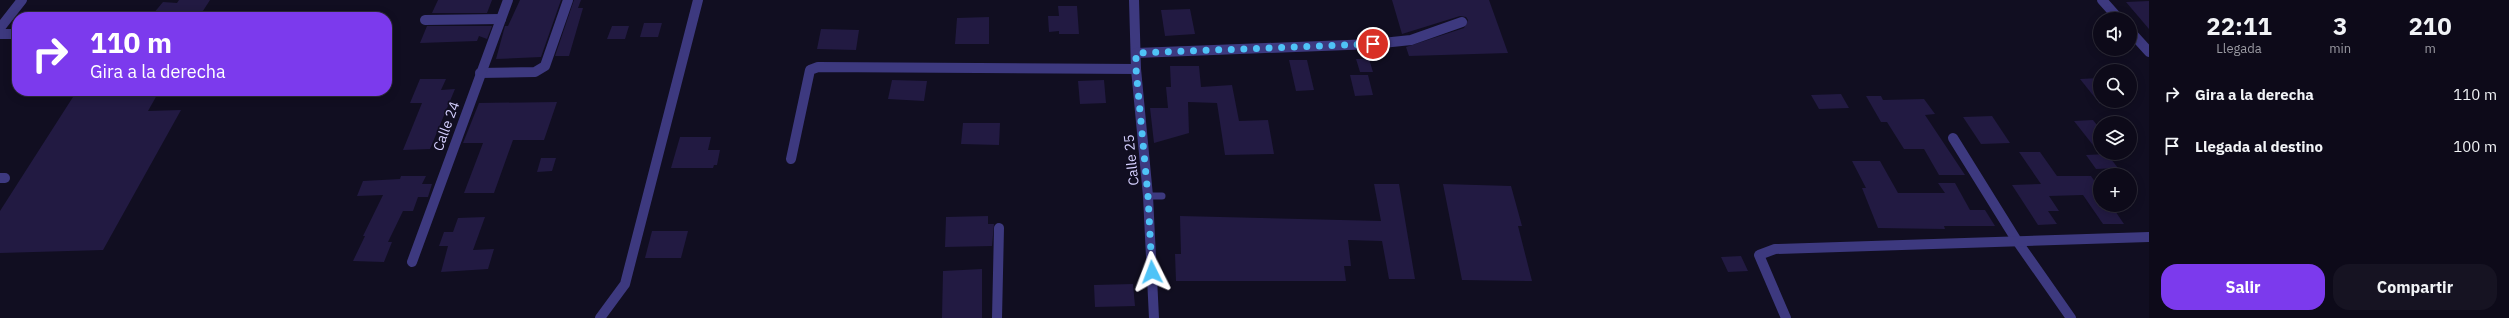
<!DOCTYPE html>
<html lang="es">
<head>
<meta charset="utf-8">
<style>
	:root { --surface:#0d0a19; --page:#161322; --text:#f1f3f6; --muted:#9a9aa2; --line:#2d2b38; --accent:#7c3aed }
	body { margin:0; font-family:"IBM Plex Sans",sans-serif; background:var(--page); color:var(--text); height:100vh; display:flex; flex-direction:column; font-size:15px; white-space:nowrap }
	* { box-sizing:border-box; margin:0 }
	p { font-size:13px; color:var(--muted) }
	.icon { flex:none; width:22px; height:22px; fill:none; stroke:currentColor; stroke-width:2; stroke-linecap:round; stroke-linejoin:round }
	.map { position:relative; flex:1; overflow:hidden }
	.sheet { display:flex; flex-direction:column; background:var(--surface); width:360px }
	.sheet>* { flex:none }
	.banner { position:absolute; left:12px; top:12px; width:380px; height:84px; border-radius:16px; box-shadow:0 2px 10px #0003,0 0 0 1px var(--line); background:#7c3aed; color:#fff; overflow:hidden }
	.controls { position:absolute; left:2093px; top:12px; display:grid; gap:8px }
	.controls a { display:grid; place-items:center; width:44px; height:44px; border-radius:50%; background:var(--surface); box-shadow:0 2px 10px #0003,0 0 0 1px var(--line); font-size:20px }
	.pin { position:absolute; display:grid; place-items:center; width:34px; height:34px; color:#fff; margin:-17px; border:2px solid #fff; border-radius:50%; box-shadow:0 1px 4px #0007 }
	.me { position:absolute; width:44px; margin:-22px; rotate:357deg; stroke-linejoin:round; filter:drop-shadow(0 0 3px #0008) }
	.turn { display:flex; align-items:center; gap:14px; height:84px; padding:0 12px; font-size:18px }
	.turn .icon { width:52px; height:52px; stroke-width:2.5 }
	.turn b { display:block; font-size:28px; line-height:34px }
	.eta { display:flex; justify-content:space-evenly; align-items:center; height:68px; text-align:center }
	.eta b { font-size:24px; font-weight:700; line-height:28px }
	.cta { display:flex; gap:8px; margin-top:auto; padding:8px 12px }
	.cta a { flex:1; height:46px; border-radius:16px; background:var(--accent); color:#fff; font-size:16px; font-weight:700; line-height:46px; text-align:center }
	.cta a+a { background:var(--page); color:var(--text) }
	ul { padding:0; list-style:none }
	li { display:flex; align-items:center; gap:12px; height:52px; padding:0 12px }
	li div { flex:1 }
	li b { display:block; font-size:15px }
	li em { font-style:normal }
	main { display:flex; flex:1; min-height:0 }
	.map>svg:first-child { display:block }
	.building { fill:#221a42 }
	.lines { fill:none; stroke-linecap:round; stroke-linejoin:round }
	.lane { stroke:#3d397f; stroke-width:7 }
	.street { stroke:#3d397f; stroke-width:10 }
	.route { stroke:#4fc3f7; stroke-width:7; stroke-dasharray:0 12.6 }
	.labels { text-anchor:middle; stroke-width:3.5; stroke-linejoin:round; paint-order:stroke }
	.street-label { font-size:14px; fill:#d4cffe; stroke:#110e21 }
</style>
</head>
<body>
<main>
<div class="map">
<svg width="2149" height="318" viewBox="0 0 2149 318">
	<rect width="100%" height="100%" fill="#110e21"/>
	<g class="building">
		<polygon points="179,0 210,0 199,17 153,14 163,2 177,3"/>
		<polygon points="438,0 492,0 487,13 432,13"/>
		<polygon points="520,0 561,0 541,57 496,59 505,26 508,26"/>
		<polygon points="574,0 581,0 578,8 583,8 569,56 555,56"/>
		<polygon points="1392,0 1489,0 1508,53 1409,56 1406,47 1464,28 1468,20 1466,17 1460,16 1402,34"/>
		<polygon points="2149,1 2149,29 2126,2"/>
		<polygon points="1058,6 1077,6 1079,34 1059,34 1059,31 1049,32 1048,16 1059,16"/>
		<polygon points="1190,9 1195,34 1165,36 1161,10"/>
		<polygon points="989,17 989,44 955,44 957,18"/>
		<polygon points="644,23 662,23 658,37 640,37"/>
		<polygon points="427,26 492,26 487,39 479,36 477,41 420,43"/>
		<polygon points="612,26 629,26 625,39 607,39"/>
		<polygon points="821,29 859,30 856,50 817,49"/>
		<polygon points="1356,59 1369,59 1373,72 1360,72"/>
		<polygon points="1289,60 1307,60 1314,90 1296,91"/>
		<polygon points="1170,66 1199,66 1201,87 1232,85 1239,121 1268,120 1274,154 1225,155 1217,103 1188,102 1189,133 1154,143 1150,108 1168,108 1166,87 1171,87"/>
		<polygon points="1350,75 1368,75 1373,95 1355,96"/>
		<polygon points="2100,78 2100,104 2080,79"/>
		<polygon points="420,79 446,79 441,90 455,89 430,149 403,150 422,103 410,103"/>
		<polygon points="892,80 927,81 924,101 888,99"/>
		<polygon points="1104,80 1106,103 1080,104 1078,81"/>
		<polygon points="1841,94 1849,108 1819,109 1811,95"/>
		<polygon points="157,95 148,111 181,110 103,250 0,253 0,211 73,97"/>
		<polygon points="1866,96 1881,96 1883,100 1924,99 1935,114 1925,115 1965,175 1939,175 1924,149 1904,149 1887,122 1881,122"/>
		<polygon points="557,102 544,140 513,140 494,193 464,193 483,143 463,143 479,103"/>
		<polygon points="1992,116 2010,143 1981,144 1963,117"/>
		<polygon points="2093,120 2100,129 2100,154 2074,121"/>
		<polygon points="963,123 1000,123 999,145 961,144"/>
		<polygon points="680,137 711,137 708,150 720,150 717,165 714,165 713,168 671,168"/>
		<polygon points="2019,152 2040,152 2057,176 2091,176 2100,189 2100,205 2111,205 2124,224 2103,224 2083,195 2049,196 2059,211 2048,211 2057,224 2038,225 2012,185 2041,184"/>
		<polygon points="2107,154 2118,168 2096,169 2086,155"/>
		<polygon points="541,158 556,158 552,171 537,172"/>
		<polygon points="1852,161 1880,161 1898,193 1945,193 1938,183 1955,183 1970,210 1985,210 1995,226 1944,226 1945,229 1878,228 1862,188 1866,188"/>
		<polygon points="401,176 426,176 422,184 432,184 428,197 418,197 413,211 403,211 388,242 392,242 384,262 353,261 365,236 363,236 383,195 357,196 363,181 400,179"/>
		<polygon points="1374,184 1399,184 1415,279 1389,279 1382,241 1348,240 1351,266 1344,266 1346,281 1176,281 1175,254 1181,254 1180,216 1381,221"/>
		<polygon points="1443,184 1511,186 1522,226 1518,226 1532,281 1462,280"/>
		<polygon points="988,216 988,224 994,224 992,246 945,247 946,217"/>
		<polygon points="485,217 473,250 494,249 488,269 441,272 448,246 439,246 444,232 453,232 458,218"/>
		<polygon points="652,231 688,231 681,258 645,258"/>
		<polygon points="1741,256 1748,271 1728,272 1721,257"/>
		<polygon points="982,269 982,318 942,318 943,271"/>
		<polygon points="1133,284 1135,306 1095,307 1094,285"/>
	</g>
	<g class="lines">
		<polyline class="lane" points="1148,196 1162,196"/>
		<g class="street">
			<polyline points="1134,0 1136,69 1148,196 1154,318"/>
			<polyline points="2102,0 2119,19"/>
			<polyline points="425,20 501,19"/>
			<polyline points="0,28 22,0"/>
			<polyline points="2130,31 2149,52"/>
			<polyline points="0,34 17,34"/>
			<polyline points="1136,53 1373,44 1411,40 1462,22"/>
			<polyline points="480,73 535,72 545,66 568,0"/>
			<polyline points="1953,138 2017,241 2071,318"/>
			<polyline points="791,159 810,70 818,67 1136,69"/>
			<polyline points="0,178 5,178"/>
			<polyline points="412,262 508,0"/>
			<polyline points="600,318 625,284 698,0"/>
			<polyline points="997,318 999,228"/>
			<polyline points="1786,318 1759,255 1775,249 2149,237"/>
		</g>
	</g>
	<g class="lines">
		<polyline class="route" points="1152,272 1148,196 1136,69 1136,53 1373,44"/>
	</g>
	<g class="labels">
		<g class="street-label">
			<text transform="translate(446 126) rotate(-70)" y="5">Calle 24</text>
			<text transform="translate(1131 160) rotate(-96)" y="5">Calle 25</text>
		</g>
	</g>
</svg>
<div class="controls">
<a><svg class="icon" aria-label="sound" viewBox="0 0 24 24"><path d="M4 9h4l5-4v14l-5-4H4zM17 9q2 3 0 6"/></svg></a>
<a><svg class="icon" aria-label="search" viewBox="0 0 24 24"><circle cx="10" cy="10" r="6"/><path d="M15 15l6 6"/></svg></a>
<a><svg class="icon" aria-label="layers" viewBox="0 0 24 24"><path d="M12 4l9 5-9 5-9-5zM3 14l9 5 9-5"/></svg></a>
<a>+</a>
</div>
<div class="pin" style="left:1373px;top:44px;background:#d93025"><svg class="icon" aria-label="arrive" viewBox="0 0 24 24"><path d="M6 21V4h12l-3 4 3 4H6"/></svg></div>
<svg class="me" style="left:1152px;top:272px" viewBox="-20 -20 40 40"><path d="M0-17L14 15 0 8-14 15z" fill="#4fc3f7" stroke="#fff" stroke-width="4"/></svg>
<div class="banner">
<div class="turn"><svg class="icon" aria-label="right" viewBox="0 0 24 24"><path d="M7 20v-9h11M14 6l5 5-5 5"/></svg><div><b>110 m</b>Gira a la derecha</div></div>
</div>
</div>
<section class="sheet">
<div class="eta">
<div><b>22:11</b><p>Llegada</p></div>
<div><b>3</b><p>min</p></div>
<div><b>210</b><p>m</p></div>
</div>
<ul>
<li><svg class="icon" aria-label="right" viewBox="0 0 24 24"><path d="M7 20v-9h11M14 6l5 5-5 5"/></svg><div><b>Gira a la derecha</b></div><em>110 m</em></li>
<li><svg class="icon" aria-label="arrive" viewBox="0 0 24 24"><path d="M6 21V4h12l-3 4 3 4H6"/></svg><div><b>Llegada al destino</b></div><em>100 m</em></li>
</ul>
<div class="cta"><a>Salir</a><a>Compartir</a></div>
</section>
</main>
</body>
</html>
